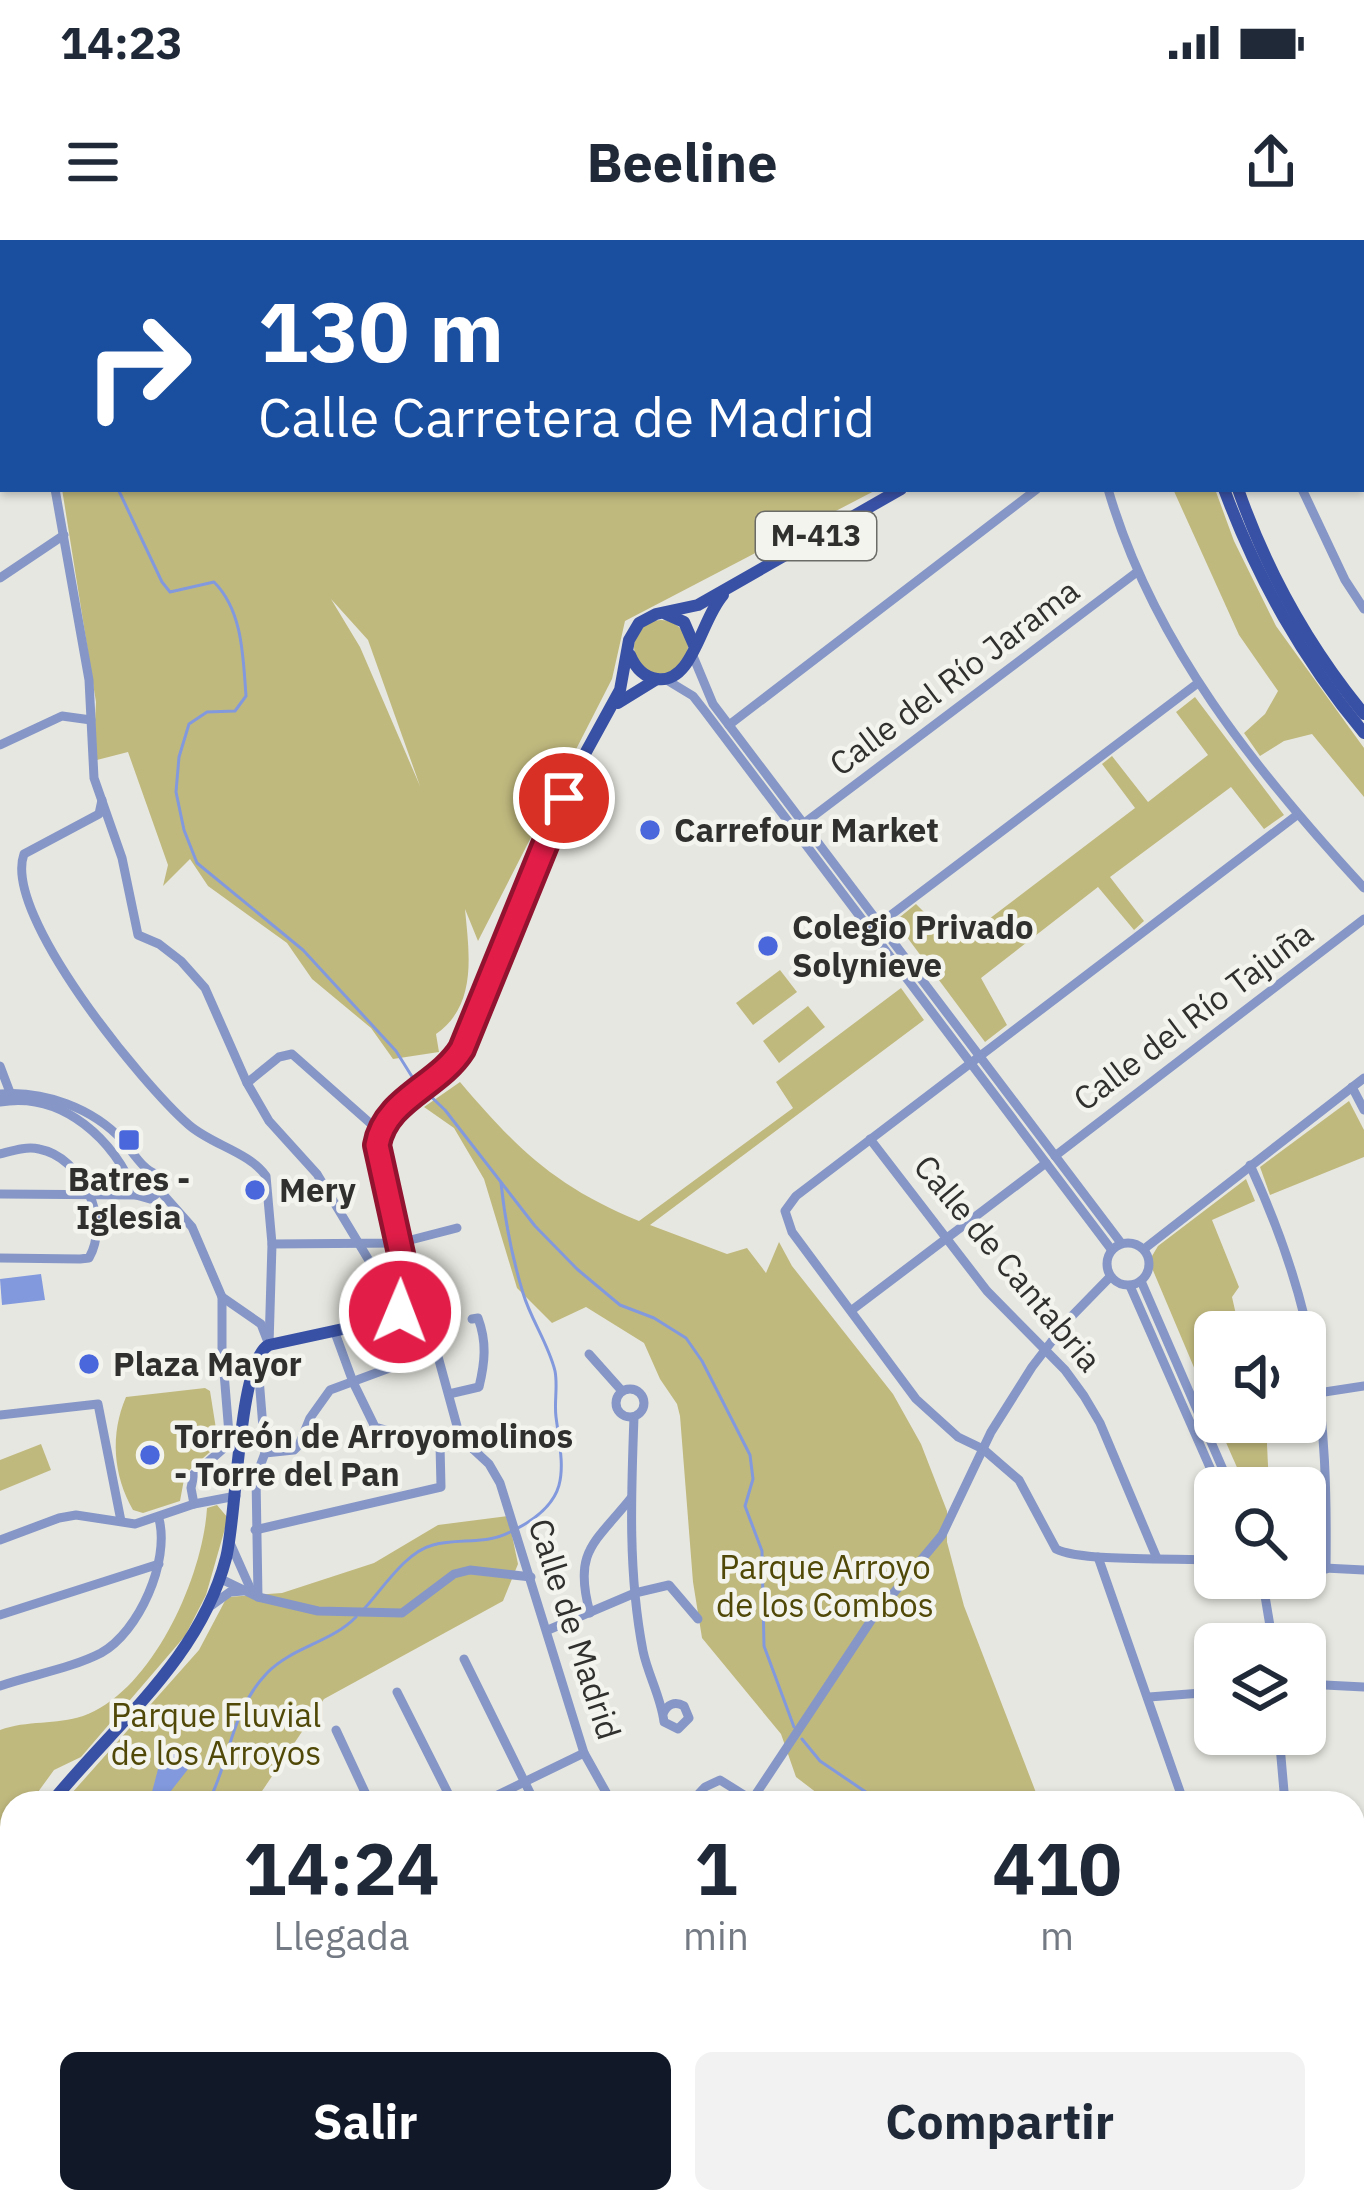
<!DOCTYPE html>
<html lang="es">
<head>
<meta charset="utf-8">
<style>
	:root { --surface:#fff; --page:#f2f2f3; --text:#1f2937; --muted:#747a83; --accent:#111827 }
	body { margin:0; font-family:"IBM Plex Sans",sans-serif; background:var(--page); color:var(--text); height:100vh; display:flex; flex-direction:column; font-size:45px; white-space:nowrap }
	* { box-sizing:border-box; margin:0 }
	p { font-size:39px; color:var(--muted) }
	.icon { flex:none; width:66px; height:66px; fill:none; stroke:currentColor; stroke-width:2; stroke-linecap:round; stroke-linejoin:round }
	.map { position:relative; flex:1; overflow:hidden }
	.sheet { position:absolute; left:0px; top:1551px; width:1365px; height:423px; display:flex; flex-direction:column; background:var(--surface); border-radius:36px 36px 0 0; box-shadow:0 3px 9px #0004 }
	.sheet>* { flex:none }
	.top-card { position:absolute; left:0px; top:0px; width:1365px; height:252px; box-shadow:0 3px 9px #0004; background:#1a4fa0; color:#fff; overflow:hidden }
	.buttons { position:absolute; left:1194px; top:1071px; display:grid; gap:24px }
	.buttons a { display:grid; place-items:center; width:132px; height:132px; border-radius:18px; background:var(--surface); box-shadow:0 3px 9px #0004; font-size:60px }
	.pin { position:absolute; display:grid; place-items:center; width:102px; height:102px; color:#fff; margin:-51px; border:6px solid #fff; border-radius:50%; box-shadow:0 3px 12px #0007 }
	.me { position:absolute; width:132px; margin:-66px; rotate:1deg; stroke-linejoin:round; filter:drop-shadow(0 0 9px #0008) }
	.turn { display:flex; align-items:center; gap:42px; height:252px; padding:0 60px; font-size:54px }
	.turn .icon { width:156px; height:156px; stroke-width:2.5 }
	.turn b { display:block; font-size:84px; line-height:102px }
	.eta { display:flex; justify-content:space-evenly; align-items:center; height:204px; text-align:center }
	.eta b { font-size:72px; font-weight:700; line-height:84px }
	.primary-button { display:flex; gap:24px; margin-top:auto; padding:24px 60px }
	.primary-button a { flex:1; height:138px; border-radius:18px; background:var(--accent); color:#fff; font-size:48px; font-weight:700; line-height:138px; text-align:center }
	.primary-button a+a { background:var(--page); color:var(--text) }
	.status { display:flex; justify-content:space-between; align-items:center; height:84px; padding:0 60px; background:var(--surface); direction:ltr }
	.status svg { height:33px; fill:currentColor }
	header { display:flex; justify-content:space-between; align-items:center; height:156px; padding:0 60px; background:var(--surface); font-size:54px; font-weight:700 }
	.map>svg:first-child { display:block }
	.green { fill:#c0b97e; fill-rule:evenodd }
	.water { fill:#8299dd }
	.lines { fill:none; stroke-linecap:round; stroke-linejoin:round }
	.stream { stroke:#8299dd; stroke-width:3 }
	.minor { stroke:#8697c7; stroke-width:9 }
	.major { stroke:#3951a5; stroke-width:12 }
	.route-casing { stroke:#92132f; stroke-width:30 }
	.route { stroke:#e11d48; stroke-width:21 }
	.poi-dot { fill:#4a68dc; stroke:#f4f4ef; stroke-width:4.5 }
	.labels { text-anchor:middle; stroke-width:9; stroke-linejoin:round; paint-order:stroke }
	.shield { fill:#f4f4ef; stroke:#6b6b68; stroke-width:3 }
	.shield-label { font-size:30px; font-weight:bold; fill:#30302e }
	.street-label { font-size:33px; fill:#30302e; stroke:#f4f4ef }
	.poi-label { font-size:33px; font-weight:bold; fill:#30302e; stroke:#f4f4ef; text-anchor:start }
	.park-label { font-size:33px; fill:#504806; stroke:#f4f4ef }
</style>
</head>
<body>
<div class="status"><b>14:23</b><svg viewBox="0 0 49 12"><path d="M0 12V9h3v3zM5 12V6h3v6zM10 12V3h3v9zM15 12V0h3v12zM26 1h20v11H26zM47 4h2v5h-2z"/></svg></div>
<header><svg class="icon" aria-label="menu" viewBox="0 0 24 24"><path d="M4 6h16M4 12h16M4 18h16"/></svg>Beeline<svg class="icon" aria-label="share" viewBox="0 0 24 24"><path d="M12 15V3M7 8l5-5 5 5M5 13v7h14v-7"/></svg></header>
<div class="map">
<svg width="1364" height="1972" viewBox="0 0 1364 1972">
	<rect width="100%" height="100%" fill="#e7e7e1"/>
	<g class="green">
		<polygon points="63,0 1155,0 1153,3"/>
		<path d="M62,249H878L625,381L612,439L478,701L465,669C469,712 478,765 436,794L439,812L393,819L371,788L312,739L287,703L208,646L190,619L163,646L168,625L128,512L93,521L96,462ZM331,359L368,400L420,546L360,407Z"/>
		<polygon points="1173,249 1215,249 1234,301 1276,386 1364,508 1364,557 1312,494 1284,501 1260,516 1244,493 1265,474 1278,451 1239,395"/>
		<circle cx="661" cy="407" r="27"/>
		<polygon points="1195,457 1284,575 1264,589 1231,547 1110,637 1144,681 1134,690 1098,647 981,738 1007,785 985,802 895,681 916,664 956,704 1135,568 1102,524 1112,516 1148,562 1208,515 1176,472"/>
		<polygon points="780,730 797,752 753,785 736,763"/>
		<path d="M901,748L924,780L650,985L727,1014L747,1008L766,1033L779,1002L792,1026L893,1154L921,1204L947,1271V1302L964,1366L1040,1563H830L796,1537L781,1494L702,1398L693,1342L680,1176L677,1164L660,1139L644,1103L586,1067L552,1083L517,1048L484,939L454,888L424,867L460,842C517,909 556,947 639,981L793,868L776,842Z"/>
		<polygon points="808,766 825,787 779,823 763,801"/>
		<polygon points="1349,861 1364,890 1364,917 1270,955 1260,927"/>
		<polygon points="1246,939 1255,961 1212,980 1239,1047 1232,1057 1240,1092 1215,1092 1215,1169 1212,1170 1149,1021 1158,1006"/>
		<path d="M205,1148L210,1151L217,1195L210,1212L185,1234L180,1261L143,1273L133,1270C113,1235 110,1194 126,1157Z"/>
		<polygon points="1230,1182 1266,1182 1269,1248 1246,1248 1221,1191 1223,1183"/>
		<polygon points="41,1204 51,1230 0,1251 0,1220"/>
		<path d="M217,1265L228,1278L206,1355L185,1396L81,1517L54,1530L30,1563H12V1587L0,1603V1490C27,1480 56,1485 83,1476C152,1452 203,1337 207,1268Z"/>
		<polygon points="508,1276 518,1324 503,1361 324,1459 254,1563 63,1563 199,1410 227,1357 282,1353 374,1323 438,1285"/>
		<polygon points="12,1642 12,1892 0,1903 0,1663"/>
		<polygon points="1360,1753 1364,1758 1364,1851 1353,1829 1353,1754"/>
		<polygon points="632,1962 833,1962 839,1972 638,1972"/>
		<polygon points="1046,1962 1242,1962 1229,1972 1048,1972"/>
	</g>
	<g class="water">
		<polygon points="41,1034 45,1060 2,1065 0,1039"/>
		<polygon points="163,1510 195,1512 196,1519 167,1556 152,1552"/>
	</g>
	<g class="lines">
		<g class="stream">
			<polyline points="0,68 3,73"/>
			<path d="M118,249L162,342L170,352L214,342C243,371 243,417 246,456L235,471L207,472L189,484L179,517L176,552L184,590L197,623L303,710L396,811L416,843"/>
			<polyline points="423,849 445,870 535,986 577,1029 620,1065 654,1078 686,1098 702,1121 750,1215 753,1239 745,1266 762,1311 764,1406 794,1487"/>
			<path d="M501,943C505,981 512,1017 523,1053C531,1080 548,1103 555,1131C558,1146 554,1162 556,1177C563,1230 572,1259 518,1288"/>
			<path d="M363,1370C382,1350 405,1312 433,1305C459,1298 485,1305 510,1292"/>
			<polyline points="802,1499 820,1521 882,1563"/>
			<path d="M208,1563C231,1519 230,1472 267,1433C292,1407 332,1402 356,1377"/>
			<polyline points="1059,1962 1060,1972"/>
		</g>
		<g class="minor">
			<polyline points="1157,0 1158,3"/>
			<polyline points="1362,8 1364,7"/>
			<polyline points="0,165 3,165"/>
			<polyline points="55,249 89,440 94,538 122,618 138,695 159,704 181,721 205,748 247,843 269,881 317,934 400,1072"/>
			<path d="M1108,249C1153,404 1256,531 1364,648"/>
			<polyline points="1302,249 1345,340 1364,369"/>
			<polyline points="0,338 64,295"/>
			<polyline points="693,416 713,464 1121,1003"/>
			<polyline points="665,439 693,456 704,470 1111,1009"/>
			<polyline points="729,485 1037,249"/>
			<polyline points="0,505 62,476 91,480"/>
			<path d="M102,560L99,574L24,614C2,674 143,845 189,885C212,905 249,912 266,936L272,1004L269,1105"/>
			<polyline points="803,584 1137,332"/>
			<polyline points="879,684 1198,443"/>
			<polyline points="0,826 11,855"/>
			<polyline points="247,843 279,817 292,814 379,891"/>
			<polyline points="1352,847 1364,870"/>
			<path d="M0,854C43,850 93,868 123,901C133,912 142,929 156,934L160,951"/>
			<path d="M0,862C64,851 115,901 136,955L150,959L160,951"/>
			<polyline points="870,899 987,1051 1065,1130 1084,1156 1100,1183 1156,1316"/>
			<path d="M0,914C12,911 26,906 39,909C82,917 111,980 89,1018L80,1019L0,1018"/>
			<polyline points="1055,916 1364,679"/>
			<path d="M1250,925C1317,1070 1328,1171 1326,1329"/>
			<polyline points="160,951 192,987 222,1057 222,1108 229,1194 224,1208 194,1234 191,1248 194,1264"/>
			<polyline points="0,954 136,955"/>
			<circle cx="1128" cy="1024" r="21"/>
			<polyline points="272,1004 399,1003 457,988"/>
			<polyline points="1144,1009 1364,838"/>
			<polyline points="1141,1041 1231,1248"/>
			<polyline points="1130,1046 1219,1248"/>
			<polyline points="222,1057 261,1084 268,1102"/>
			<polyline points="404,1068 423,1092"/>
			<polyline points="852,1070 1046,923"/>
			<circle cx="429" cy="1097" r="7"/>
			<polyline points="334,1090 353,1142 375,1187 440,1205 460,1197"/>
			<polyline points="434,1102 460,1197 489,1224 500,1243 584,1513 612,1563"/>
			<polyline points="589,1114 622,1151"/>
			<circle cx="630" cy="1163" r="14"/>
			<path d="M449,1154L479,1147C485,1122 487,1102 478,1078L472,1079"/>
			<polyline points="1305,1155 1364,1146"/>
			<polyline points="0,1175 98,1164 121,1281"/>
			<path d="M634,1177C631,1255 628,1334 643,1411C648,1435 661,1457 664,1482L678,1489L689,1478L684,1466C675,1461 667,1464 663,1474"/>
			<polyline points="265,1213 294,1210 299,1205 310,1178 330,1150 414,1119 425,1112 425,1103"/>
			<polyline points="255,1290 441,1247 440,1205"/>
			<polyline points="0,1300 59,1278 76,1275 135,1284 194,1264 236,1256"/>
			<polyline points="231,1305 251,1350"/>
			<polyline points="1098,1317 1184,1563"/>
			<path d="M1215,1320C1181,1318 1080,1322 1056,1309L1019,1240L983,1209L958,1197L916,1159L792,992L785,971L796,956L1297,575"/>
			<polyline points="1305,1327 1364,1330"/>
			<polyline points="1262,1338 1273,1404"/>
			<polyline points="221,1339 258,1357 318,1371 402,1373 454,1334 470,1330 531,1337"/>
			<polyline points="258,1357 256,1237 265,1213 258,1125"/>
			<polyline points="212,1365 230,1352 243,1351"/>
			<path d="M590,1373C573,1311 594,1304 631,1258"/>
			<polyline points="0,1375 159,1324"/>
			<polyline points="548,1390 635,1353 669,1345 698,1379"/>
			<polyline points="464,1419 535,1563"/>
			<polyline points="1305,1444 1364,1447"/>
			<path d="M0,1446C32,1435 72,1428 101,1413C139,1392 170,1321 159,1279"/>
			<polyline points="397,1452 453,1563"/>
			<polyline points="1149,1457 1215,1452"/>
			<polyline points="336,1490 370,1563"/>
			<polyline points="1279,1494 1285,1563"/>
			<polyline points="286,1562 287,1563"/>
			<polyline points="481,1563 584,1513"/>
			<polyline points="690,1563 705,1547 720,1540 752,1560"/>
			<polyline points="750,1563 872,1379 942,1295 991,1192 1032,1127 1069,1079 1110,1037"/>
			<polyline points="1353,1598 1364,1597"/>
			<polyline points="1353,1747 1364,1747"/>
			<polyline points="0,1813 12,1818"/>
			<polyline points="1353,1847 1364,1876"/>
			<polyline points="1353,1888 1364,1878"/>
			<polyline points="1353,1901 1364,1895"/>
			<polyline points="0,1955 12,1944"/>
			<polyline points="551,1962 558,1972"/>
			<polyline points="850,1962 856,1972"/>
			<polyline points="100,1972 111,1962"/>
			<polyline points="290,1972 304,1962"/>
			<polyline points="1250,1972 1262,1962"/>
			<polyline points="1266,1972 1278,1962"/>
		</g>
		<g class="major">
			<polyline points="1176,3 1193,0"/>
			<polyline points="1207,3 1210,3"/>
			<polyline points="1233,3 1245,0"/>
			<polyline points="1262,3 1264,0"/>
			<path d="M1224,249C1258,340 1302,418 1364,493"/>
			<path d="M1238,249C1267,332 1308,406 1364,474"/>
			<polyline points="666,374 684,382 694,405"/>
			<path d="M630,415C635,427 643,437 657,439C693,444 700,381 723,355"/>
			<polyline points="618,463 657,439"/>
			<path d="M51,1563C115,1484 200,1419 226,1318C237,1277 238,1120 269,1105L389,1079L404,1068L407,1041L377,905C385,859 440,846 462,809L575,532L620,450L629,400L639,383L656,374L698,365L901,249"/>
			<polyline points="0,1647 12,1627"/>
		</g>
	</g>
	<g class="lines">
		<g class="route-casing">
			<path id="route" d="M400,1072L408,1060L407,1041L377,905C385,859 439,846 462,809L564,558"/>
		</g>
		<use href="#route" class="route"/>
	</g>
	<g class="poi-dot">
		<circle cx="650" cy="590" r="12"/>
		<circle cx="768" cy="706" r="12"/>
		<rect x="117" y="888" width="24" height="24" rx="6"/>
		<circle cx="255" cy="950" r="12"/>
		<circle cx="89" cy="1124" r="12"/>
		<circle cx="150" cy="1215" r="12"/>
	</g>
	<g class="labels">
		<rect class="shield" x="756" y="272" width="120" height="48" rx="9"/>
		<g class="shield-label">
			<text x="816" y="306">M-413</text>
		</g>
		<g class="street-label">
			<text transform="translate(954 437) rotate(-37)" y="12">Calle del Río Jarama</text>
			<text transform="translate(1193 776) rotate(-37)" y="12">Calle del Río Tajuña</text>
			<text transform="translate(1008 1023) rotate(50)" y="12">Calle de Cantabria</text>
			<text transform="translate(575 1389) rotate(72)" y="12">Calle de Madrid</text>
		</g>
		<g class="poi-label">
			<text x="674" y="602">Carrefour Market</text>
			<text x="792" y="699">Colegio Privado<tspan x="792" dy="38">Solynieve</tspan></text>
			<text x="129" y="951" text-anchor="middle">Batres -<tspan x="129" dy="38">Iglesia</tspan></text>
			<text x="279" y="962">Mery</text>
			<text x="113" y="1136">Plaza Mayor</text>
			<text x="174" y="1208">Torreón de Arroyomolinos<tspan x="174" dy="38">- Torre del Pan</tspan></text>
		</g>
		<g class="park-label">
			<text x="825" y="1339">Parque Arroyo<tspan x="825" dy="38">de los Combos</tspan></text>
			<text x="216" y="1487">Parque Fluvial<tspan x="216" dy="38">de los Arroyos</tspan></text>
		</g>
	</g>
</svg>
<div class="buttons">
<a><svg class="icon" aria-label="sound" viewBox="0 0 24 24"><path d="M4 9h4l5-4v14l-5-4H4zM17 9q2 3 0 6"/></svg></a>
<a><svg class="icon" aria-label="search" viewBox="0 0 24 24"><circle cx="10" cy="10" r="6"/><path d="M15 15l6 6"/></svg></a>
<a><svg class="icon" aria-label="layers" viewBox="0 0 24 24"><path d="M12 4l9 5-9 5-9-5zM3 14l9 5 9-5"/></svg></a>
</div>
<div class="pin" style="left:564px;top:558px;background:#d93025"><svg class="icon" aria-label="arrive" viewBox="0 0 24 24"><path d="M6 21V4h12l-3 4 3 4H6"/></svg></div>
<svg class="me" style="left:400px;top:1072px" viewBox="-20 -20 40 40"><circle r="17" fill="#e11d48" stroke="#fff" stroke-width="3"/><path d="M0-11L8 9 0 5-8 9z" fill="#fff"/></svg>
<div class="top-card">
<div class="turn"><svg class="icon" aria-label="right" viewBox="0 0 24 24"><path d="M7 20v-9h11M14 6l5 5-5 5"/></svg><div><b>130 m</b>Calle Carretera de Madrid</div></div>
</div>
<section class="sheet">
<div class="eta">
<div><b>14:24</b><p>Llegada</p></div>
<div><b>1</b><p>min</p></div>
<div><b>410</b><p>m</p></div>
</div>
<div class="primary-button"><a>Salir</a><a>Compartir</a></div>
</section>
</div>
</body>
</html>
